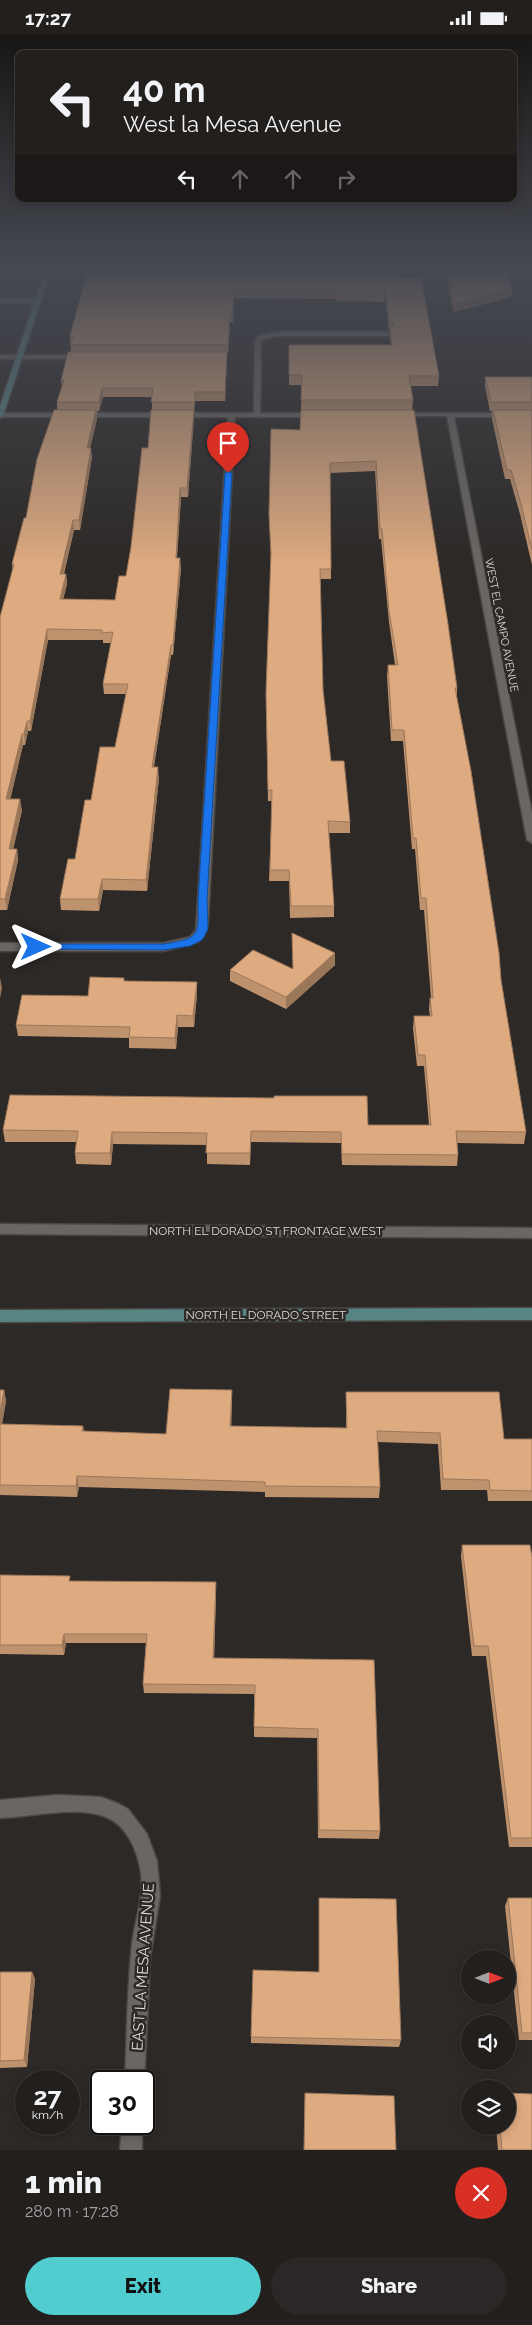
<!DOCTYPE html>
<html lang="en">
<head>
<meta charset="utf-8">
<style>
	:root { --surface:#221f1d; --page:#2a2726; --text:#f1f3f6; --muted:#a2a2a4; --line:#3f3d3b; --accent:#52cdcf }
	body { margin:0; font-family:Raleway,sans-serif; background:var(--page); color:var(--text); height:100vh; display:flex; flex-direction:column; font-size:19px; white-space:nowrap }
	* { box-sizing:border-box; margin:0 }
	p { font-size:16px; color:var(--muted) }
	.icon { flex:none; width:28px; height:28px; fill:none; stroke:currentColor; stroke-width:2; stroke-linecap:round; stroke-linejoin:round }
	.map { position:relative; height:2115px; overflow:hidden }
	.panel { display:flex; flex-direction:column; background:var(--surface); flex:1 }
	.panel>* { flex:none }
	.banner { position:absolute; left:15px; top:15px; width:502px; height:152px; border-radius:10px; box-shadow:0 2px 8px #0003,0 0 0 1px var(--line); background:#221f1d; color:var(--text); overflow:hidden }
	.needle { width:32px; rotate:90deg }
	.tools { position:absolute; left:461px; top:1915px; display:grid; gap:10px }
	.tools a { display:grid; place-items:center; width:55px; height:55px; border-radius:50%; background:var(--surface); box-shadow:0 2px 8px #0003,0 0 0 1px var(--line); font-size:25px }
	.speed { position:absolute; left:15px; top:2035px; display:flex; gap:10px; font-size:25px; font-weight:700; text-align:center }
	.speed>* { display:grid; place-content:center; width:65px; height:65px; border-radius:50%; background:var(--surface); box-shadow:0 2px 8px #0003,0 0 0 1px var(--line); line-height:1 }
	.speed small { font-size:12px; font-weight:400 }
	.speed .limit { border:2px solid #111; border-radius:8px; background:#fff; color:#111 }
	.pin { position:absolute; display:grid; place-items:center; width:42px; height:42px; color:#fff; margin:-51px -21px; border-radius:50% 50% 50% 0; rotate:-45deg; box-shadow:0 0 5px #0007 }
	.pin .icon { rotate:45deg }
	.me { position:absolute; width:55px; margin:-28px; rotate:90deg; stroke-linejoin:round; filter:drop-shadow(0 0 4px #0008) }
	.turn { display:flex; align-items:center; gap:18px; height:105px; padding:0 25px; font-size:22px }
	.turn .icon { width:65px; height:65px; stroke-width:2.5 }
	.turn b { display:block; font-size:35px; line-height:42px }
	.lanes { display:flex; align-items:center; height:48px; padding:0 25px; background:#0003; justify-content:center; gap:25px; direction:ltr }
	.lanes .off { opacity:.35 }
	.round { display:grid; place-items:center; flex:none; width:52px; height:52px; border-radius:26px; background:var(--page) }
	.head { display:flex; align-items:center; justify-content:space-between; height:85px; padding:0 25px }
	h1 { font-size:30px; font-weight:800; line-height:38px }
	.cta { display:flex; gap:10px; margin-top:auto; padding:10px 25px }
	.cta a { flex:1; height:58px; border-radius:30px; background:var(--accent); color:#111; font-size:20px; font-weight:800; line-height:58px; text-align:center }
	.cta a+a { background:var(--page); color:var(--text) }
	.status { display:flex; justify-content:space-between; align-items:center; height:35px; padding:0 25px; background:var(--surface); direction:ltr }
	.status svg { height:14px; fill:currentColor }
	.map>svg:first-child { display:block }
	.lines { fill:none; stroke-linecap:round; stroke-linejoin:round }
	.service-casing { stroke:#494645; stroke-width:3 }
	.minor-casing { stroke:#494645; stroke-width:3 }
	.secondary-casing { stroke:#494645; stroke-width:3 }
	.service { fill:#6a6663; fill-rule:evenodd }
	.minor { fill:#6a6663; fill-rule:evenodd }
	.secondary { fill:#568584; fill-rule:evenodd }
	.wall { fill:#bf926e; fill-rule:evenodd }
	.shaded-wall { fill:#9b775a }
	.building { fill:#deaa80; stroke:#9b775a }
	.route { fill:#1a73e8; stroke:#114b97 }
	.labels { text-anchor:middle; stroke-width:5; stroke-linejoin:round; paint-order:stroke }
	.far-street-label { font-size:11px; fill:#dddbda; stroke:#2d2927 }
	.street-label { font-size:12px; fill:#dddbda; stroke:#2d2927 }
	.near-street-label { font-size:15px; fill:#dddbda; stroke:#2d2927 }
</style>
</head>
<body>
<div class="status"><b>17:27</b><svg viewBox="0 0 49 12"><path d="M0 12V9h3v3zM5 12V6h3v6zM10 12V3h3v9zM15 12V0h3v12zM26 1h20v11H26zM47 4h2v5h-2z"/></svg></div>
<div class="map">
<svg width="532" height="2115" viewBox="0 0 532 2115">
	<rect width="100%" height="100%" fill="#2d2927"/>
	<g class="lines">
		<g class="service-casing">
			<g id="service">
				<polygon points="0,264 37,264 40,266 37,268 0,268"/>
				<polygon points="275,297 390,297 393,299 390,301 275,301 261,305 260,380 257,382 254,380 255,305 259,301"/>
				<polygon points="0,320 82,320 85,322 82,324 0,324"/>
			</g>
		</g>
		<g class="minor-casing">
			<g id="minor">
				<polygon points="405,235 414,235 391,242 364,239 367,237 391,238"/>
				<polygon points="104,236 106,239 46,240 43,238 46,236"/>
				<polygon points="0,378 317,378 320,380 317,382 235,382 208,888 204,901 198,907 164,916 0,916 0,908 164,908 190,902 196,895 228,382 0,382"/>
				<polygon points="395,378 532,378 532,382 454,382 532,778 532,808 527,805 447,381 397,381 394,379"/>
				<polygon points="0,1189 532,1193 532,1203 0,1199"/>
				<path d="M58,1760L101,1762L119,1769L128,1774L147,1799L157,1826L160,1861L150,1923L144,2050V2046H125C127,2000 127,1955 132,1909C135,1885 144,1863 141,1838C138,1817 127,1790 106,1782C77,1770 31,1782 0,1783V1765Z"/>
				<polygon points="122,2089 142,2089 142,2115 120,2115"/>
			</g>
		</g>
		<g class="secondary-casing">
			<g id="secondary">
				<polygon points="45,235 51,235 3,381 0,383 0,371"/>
				<polygon points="532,1273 532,1285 0,1287 0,1275"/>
			</g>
		</g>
		<use href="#service" class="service"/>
		<use href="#minor" class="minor"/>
		<use href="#secondary" class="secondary"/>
	</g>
	<g class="wall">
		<path d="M88,235H380L383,250L384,243L439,341L438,351H411L413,365L412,375L457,653V662L501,945L526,1097L524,1109L457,1108L458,1120L457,1131L342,1130L341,1108L251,1107L250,1130L207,1129V1110L113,1109L111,1130L76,1129L75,1118L76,1107H5L3,1095L368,1090H429L424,1031H417L413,993L414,981H430L429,974L430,963H431L424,875H420L415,814H412L403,706H391L387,641L388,630H395L389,587L381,504H379L375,436L330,438L331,544H320L323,655L331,726L350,787V798H328L334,871V882L290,883L289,846H269L272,766H268L266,658L271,524L269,479L300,395L302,350H289V310H391L390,303V296L389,295L385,261L384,267L337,266L336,264L234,263L233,287H230L228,318H227L225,366H195L188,462H181L177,523L181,533L173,620H171L154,732L159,743L147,856L103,855L99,876L61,875L60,864L75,824L91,765L115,712L126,659H104L103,649L111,608H103V605H48L31,696H28L25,710H23L10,764L22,775L13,814H17L18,825L7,875H0V582L13,536L12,529L26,483L57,375V367L62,351L61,346L71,317L70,301ZM103,362H152V375L148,413L126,541L115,565L63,564L67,549L66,539H64L74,495H80L92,422L90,413L97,384V376H99Z"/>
		<polygon points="445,235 511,235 507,239 512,254 511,262 454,277"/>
		<polygon points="485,342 532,342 532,530 520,479 510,444 505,444 492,384 492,376 490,376 485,351"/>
		<polygon points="292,898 335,930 286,974 230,946 230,935 293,934"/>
		<polygon points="125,946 197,947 197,959 194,992 178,992 176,1014 129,1013 129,1003 18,1001 16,990"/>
		<polygon points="0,1355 4,1355 6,1366 2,1389 83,1391 84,1396 166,1399 232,1366 231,1391 346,1393 346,1357 504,1404 532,1404 532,1466 488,1466 487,1455 441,1455 438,1409 378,1407 380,1452 379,1463 265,1462 265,1457 79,1452 77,1462 0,1460"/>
		<polygon points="462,1510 532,1522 532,1812 509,1812 486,1621 472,1621 461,1521"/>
		<polygon points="0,1540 71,1546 216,1557 214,1623 374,1625 380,1796 379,1804 318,1803 317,1703 254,1702 254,1659 144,1658 143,1649 146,1608 66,1608 64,1620 0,1619"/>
		<polygon points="319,1863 401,2005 399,2012 251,2008 251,2002 319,1937"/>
		<polygon points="508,1863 532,1863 532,2005 519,2005 505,1871"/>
		<polygon points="0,1937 32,1937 35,1944 27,2032 0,2033"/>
		<polygon points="496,2091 508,2091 532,2115 498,2115"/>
	</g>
	<g class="shaded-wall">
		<polygon points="0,235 3,235 0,242"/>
		<polygon points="505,235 511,235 504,242"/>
		<polygon points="512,254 511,262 454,277 455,269"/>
		<polygon points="234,255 234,263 233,287 232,279"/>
		<polygon points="230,279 230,287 228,318 228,310"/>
		<polygon points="227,317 227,326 225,366 225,357"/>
		<polygon points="102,353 103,362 99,376 99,367"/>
		<polygon points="96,375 97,384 88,422 87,413"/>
		<polygon points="194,375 194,384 188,462 187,453"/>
		<polygon points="91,413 92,422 80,495 79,485"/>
		<polygon points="180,453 181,462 176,533 176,523"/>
		<polygon points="73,485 74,495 61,549 60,539"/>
		<polygon points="180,523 181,533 173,620 173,610"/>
		<polygon points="66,539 67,549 61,574 60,564"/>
		<polygon points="47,594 48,605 31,696 30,686"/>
		<polygon points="171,610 171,620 152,743 152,732"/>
		<polygon points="27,686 28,696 25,710 24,699"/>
		<polygon points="22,699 23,710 8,775 6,764"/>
		<polygon points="158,732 159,743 147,856 146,845"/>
		<polygon points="20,764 22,775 11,825 9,814"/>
		<polygon points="17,814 18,825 7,875 5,864"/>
		<polygon points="102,844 103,855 99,876 98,864"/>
		<polygon points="335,918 335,930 286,974 286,962"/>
		<polygon points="0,943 2,953 0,963"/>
		<polygon points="197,947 197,959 194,992 193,981"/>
		<polygon points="177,980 178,992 176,1014 175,1003"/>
		<polygon points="112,1097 113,1109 111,1130 110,1118"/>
		<polygon points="4,1355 6,1366 0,1400 0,1378"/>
		<polygon points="232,1355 232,1366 231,1402 230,1391"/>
		<polygon points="77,1441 79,1452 77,1462 76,1451"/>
		<polygon points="216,1547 216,1557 214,1633 213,1623"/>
		<polygon points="64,1599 66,1608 64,1620 62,1610"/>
		<polygon points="32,1937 35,1944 27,2032 24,2025"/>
	</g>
	<g class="building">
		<polygon points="88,235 382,236 385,258 337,258 337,256 234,255 232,279 230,279 228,310 70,310 73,301 70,301"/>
		<polygon points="447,235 505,235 512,254 455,269"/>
		<polygon points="384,243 421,243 439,341 409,341 413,365 301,365 302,340 289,340 289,310 392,310 390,293 395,289 389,286"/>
		<polygon points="68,317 227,317 225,357 195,357 195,367 151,367 153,353 102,353 99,367 57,367 64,345 61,346"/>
		<polygon points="485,342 532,342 532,367 491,367"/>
		<polygon points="54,375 96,375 87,413 91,413 79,485 73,485 60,539 66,539 60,564 115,565 119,541 126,541 131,512 142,413 148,413 151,375 194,375 187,453 180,453 176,523 180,523 173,610 171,610 152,732 158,732 146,845 102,844 98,864 60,864 68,824 75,824 85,765 91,765 100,712 115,712 128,649 103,649 113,597 102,598 102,595 47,594 30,686 27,686 24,699 22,699 6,764 20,764 9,814 17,814 5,864 0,864 0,582 14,529 12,529 24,483 26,483 37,424"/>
		<polygon points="301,375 414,375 448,589 457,653 455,653 471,736 499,918 501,945 526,1097 456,1096 458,1120 342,1119 341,1097 251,1096 250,1118 206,1118 207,1098 112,1097 110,1118 75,1118 78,1096 3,1095 10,1060 274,1063 274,1061 367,1061 368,1090 431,1090 425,1020 418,1020 414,981 432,981 430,963 433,963 426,863 421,863 416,803 413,803 404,695 392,695 388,630 398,630 389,576 382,494 380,494 376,426 330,428 331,534 320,534 323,655 331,726 344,726 350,787 328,786 334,871 291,871 289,835 270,835 272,755 268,755 266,658 271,518 269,479 271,394 300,395"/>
		<polygon points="493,375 532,375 532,515 521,469 511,435 507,435"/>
		<polygon points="292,898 335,918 286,962 230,935 253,915 293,934"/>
		<polygon points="90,942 124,943 124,946 197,947 193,981 177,980 175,1003 129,1002 130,992 16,990 22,960 88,961"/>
		<polygon points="170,1354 232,1355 230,1391 347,1393 346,1357 499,1357 504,1404 532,1404 532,1456 490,1455 489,1445 443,1444 440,1398 377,1396 380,1452 265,1451 265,1447 77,1441 76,1451 0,1450 0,1389 83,1391 82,1396 166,1399"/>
		<polygon points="0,1355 4,1355 0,1378"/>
		<polygon points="462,1510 530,1510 532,1522 532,1803 511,1803 488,1611 474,1611"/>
		<polygon points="0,1540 70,1541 69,1546 216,1547 213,1623 374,1625 380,1796 319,1795 318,1694 254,1692 255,1650 143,1649 147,1599 64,1599 62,1610 0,1610"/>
		<polygon points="319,1863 396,1864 401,2005 251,2002 253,1935 319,1937"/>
		<polygon points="508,1863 532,1863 532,1998 522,1998"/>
		<polygon points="0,1937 32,1937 24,2025 0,2026"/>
		<polygon points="305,2058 394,2061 396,2115 304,2115"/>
		<polygon points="508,2058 532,2059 532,2115 502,2115 500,2091 508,2091"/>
	</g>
	<linearGradient id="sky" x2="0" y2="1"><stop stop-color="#191715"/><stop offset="0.44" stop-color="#464952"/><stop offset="1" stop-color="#464952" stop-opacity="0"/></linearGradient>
	<rect width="532" height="531" fill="url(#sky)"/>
	<path class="route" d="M228,436L232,438L207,865L208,894L202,905L190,911L164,915L33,914L31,912L36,909H164C202,903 198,900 198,865L225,438Z"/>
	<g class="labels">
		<g class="far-street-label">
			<text transform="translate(502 590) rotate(79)" y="4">WEST EL CAMPO AVENUE</text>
		</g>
		<g class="street-label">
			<text x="266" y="1200">NORTH EL DORADO ST FRONTAGE WEST</text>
			<text x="266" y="1284">NORTH EL DORADO STREET</text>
		</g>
		<g class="near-street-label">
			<text transform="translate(143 1932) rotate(-86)" y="5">EAST LA MESA AVENUE</text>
		</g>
	</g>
</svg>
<div class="tools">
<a><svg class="needle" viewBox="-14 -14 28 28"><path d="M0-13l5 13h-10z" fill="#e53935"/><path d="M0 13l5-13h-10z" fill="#a2a2a4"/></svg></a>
<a><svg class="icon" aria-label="sound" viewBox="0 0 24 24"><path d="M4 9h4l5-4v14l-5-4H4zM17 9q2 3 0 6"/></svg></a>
<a><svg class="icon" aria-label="layers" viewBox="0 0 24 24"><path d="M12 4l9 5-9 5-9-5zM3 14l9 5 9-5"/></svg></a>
</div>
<div class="speed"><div>27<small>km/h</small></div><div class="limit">30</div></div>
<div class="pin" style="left:228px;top:438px;background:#d93025"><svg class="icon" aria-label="arrive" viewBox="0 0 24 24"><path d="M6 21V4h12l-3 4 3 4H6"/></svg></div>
<svg class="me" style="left:36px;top:912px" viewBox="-20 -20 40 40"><path d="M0-17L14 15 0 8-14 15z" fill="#1a73e8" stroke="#fff" stroke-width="4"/></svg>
<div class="banner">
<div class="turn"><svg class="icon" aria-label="left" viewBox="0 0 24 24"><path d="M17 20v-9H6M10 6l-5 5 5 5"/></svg><div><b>40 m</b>West la Mesa Avenue</div></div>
<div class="lanes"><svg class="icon" aria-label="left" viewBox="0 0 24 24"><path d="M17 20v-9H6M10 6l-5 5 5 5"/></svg><svg class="icon off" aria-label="ahead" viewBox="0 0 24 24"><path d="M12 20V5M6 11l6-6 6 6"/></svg><svg class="icon off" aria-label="ahead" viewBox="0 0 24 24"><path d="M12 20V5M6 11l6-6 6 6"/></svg><svg class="icon off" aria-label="right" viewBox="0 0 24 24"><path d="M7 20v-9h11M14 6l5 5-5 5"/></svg></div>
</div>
</div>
<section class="panel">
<div class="head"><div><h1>1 min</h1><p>280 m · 17:28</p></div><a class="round" style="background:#d93025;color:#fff"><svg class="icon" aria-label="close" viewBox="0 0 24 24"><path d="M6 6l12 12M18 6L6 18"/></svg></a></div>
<div class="cta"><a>Exit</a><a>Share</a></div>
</section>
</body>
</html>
